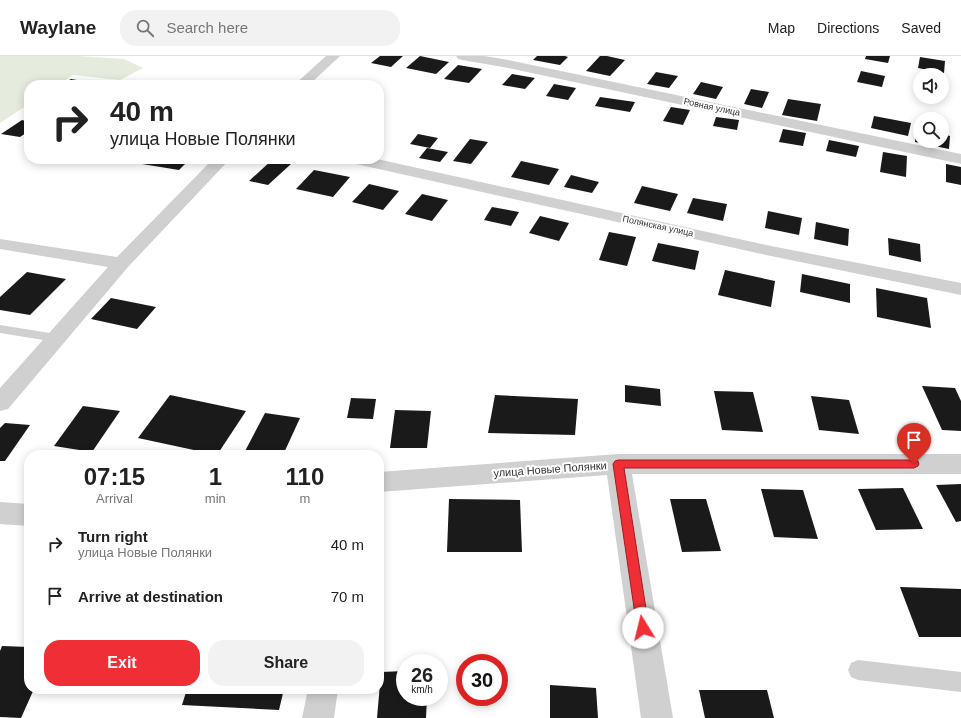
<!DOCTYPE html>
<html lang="en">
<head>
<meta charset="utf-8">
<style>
	:root { --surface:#fff; --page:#f2f2f2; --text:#222; --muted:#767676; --line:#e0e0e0; --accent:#f02e36 }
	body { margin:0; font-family:Helvetica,sans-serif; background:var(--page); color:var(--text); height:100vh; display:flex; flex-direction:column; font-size:15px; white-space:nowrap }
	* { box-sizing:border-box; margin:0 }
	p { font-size:13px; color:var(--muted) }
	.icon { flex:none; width:22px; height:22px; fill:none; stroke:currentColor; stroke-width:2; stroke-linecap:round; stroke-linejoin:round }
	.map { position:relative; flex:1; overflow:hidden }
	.details { position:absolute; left:24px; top:394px; width:360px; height:244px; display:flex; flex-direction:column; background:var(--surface); border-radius:16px; box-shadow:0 2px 10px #0003 }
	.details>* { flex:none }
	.hud { position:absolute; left:24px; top:24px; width:360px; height:84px; border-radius:16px; box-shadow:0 2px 10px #0003; background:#fff; color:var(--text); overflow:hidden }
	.controls { position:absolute; left:913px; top:12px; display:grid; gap:8px }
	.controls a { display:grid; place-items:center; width:36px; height:36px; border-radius:50%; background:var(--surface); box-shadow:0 2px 10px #0003; font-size:20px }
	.speed { position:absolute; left:396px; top:598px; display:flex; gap:8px; font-size:20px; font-weight:700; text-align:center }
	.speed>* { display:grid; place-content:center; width:52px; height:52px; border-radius:50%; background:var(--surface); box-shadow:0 2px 10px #0003; line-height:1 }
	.speed small { font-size:10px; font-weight:400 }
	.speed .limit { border:6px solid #d22; background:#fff; color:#111 }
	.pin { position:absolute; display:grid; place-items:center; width:34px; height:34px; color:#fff; margin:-41px -17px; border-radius:50% 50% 50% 0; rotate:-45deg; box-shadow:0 0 4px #0007 }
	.pin .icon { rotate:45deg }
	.me { position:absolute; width:44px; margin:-22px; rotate:351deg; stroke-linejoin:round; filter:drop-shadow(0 0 3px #0008) }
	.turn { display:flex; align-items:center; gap:14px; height:84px; padding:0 20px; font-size:18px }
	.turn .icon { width:52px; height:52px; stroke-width:2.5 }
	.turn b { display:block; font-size:28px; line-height:34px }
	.eta { display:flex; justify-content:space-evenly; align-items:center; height:68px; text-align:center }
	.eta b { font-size:24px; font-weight:600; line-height:28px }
	.cta { display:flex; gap:8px; margin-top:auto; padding:8px 20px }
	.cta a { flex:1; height:46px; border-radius:16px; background:var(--accent); color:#fff; font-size:16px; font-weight:600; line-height:46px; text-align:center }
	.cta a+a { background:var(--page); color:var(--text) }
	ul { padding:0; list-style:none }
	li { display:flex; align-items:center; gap:12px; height:52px; padding:0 20px }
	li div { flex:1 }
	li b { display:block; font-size:15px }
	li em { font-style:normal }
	header { display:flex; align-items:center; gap:24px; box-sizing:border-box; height:56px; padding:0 20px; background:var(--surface); border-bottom:1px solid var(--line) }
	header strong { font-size:19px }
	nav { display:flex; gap:22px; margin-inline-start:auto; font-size:14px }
	.search { width:280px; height:36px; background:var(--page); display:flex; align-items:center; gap:10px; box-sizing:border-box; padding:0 14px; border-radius:16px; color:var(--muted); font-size:15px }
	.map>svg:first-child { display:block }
	.green { fill:#e5ecde }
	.building { fill:#1a1a1a }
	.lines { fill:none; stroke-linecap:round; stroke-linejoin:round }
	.service { fill:#d0d0d0; fill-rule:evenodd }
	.minor { fill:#d0d0d0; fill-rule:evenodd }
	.route { fill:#f02e36; stroke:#9c1e23 }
	.labels { text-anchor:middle; stroke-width:4; stroke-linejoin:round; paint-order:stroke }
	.far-street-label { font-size:9px; fill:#333; stroke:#fff }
	.street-label { font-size:11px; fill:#333; stroke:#fff }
</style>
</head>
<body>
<header>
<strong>Waylane</strong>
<div class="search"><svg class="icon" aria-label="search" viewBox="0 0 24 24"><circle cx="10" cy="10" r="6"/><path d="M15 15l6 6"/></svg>Search here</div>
<nav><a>Map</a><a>Directions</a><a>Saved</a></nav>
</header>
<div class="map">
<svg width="961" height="662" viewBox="0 0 961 662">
	<rect width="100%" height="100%" fill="#fff"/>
	<polygon class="green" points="0,0 78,0 124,3 143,12 120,24 73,19 58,29 29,29 29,48 0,67"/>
	<g class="building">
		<polygon points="380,0 403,0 391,11 371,7"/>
		<polygon points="420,0 449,6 436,18 406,12"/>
		<polygon points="537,0 565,0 568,1 560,9 533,4"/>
		<polygon points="600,0 607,0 625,4 610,20 586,15"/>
		<polygon points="866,0 890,0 888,7 865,3"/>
		<polygon points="920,1 945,5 944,17 918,12"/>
		<polygon points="458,9 482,13 469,27 444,23"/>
		<polygon points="861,15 885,20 882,31 857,26"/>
		<polygon points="656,16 678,20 669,32 647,28"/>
		<polygon points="512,18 535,22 525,33 502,29"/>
		<polygon points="71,23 100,28 100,29 60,29"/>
		<polygon points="701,26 723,31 716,43 693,38"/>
		<polygon points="554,28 576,32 568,44 546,40"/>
		<polygon points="751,33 769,36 762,52 744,48"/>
		<polygon points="600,41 635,46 630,56 595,50"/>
		<polygon points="788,43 821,48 817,65 782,59"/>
		<polygon points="671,51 690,54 683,69 663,65"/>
		<polygon points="874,60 911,67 908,80 871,72"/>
		<polygon points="716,61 739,64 737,74 713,70"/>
		<polygon points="22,64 29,66 29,75 20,81 1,78"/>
		<polygon points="783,73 806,77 803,90 779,86"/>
		<polygon points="916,73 920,74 920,85 942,85 942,78 950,80 949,93 915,86"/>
		<polygon points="418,78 438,82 430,92 410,88"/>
		<polygon points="470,83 488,86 471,108 453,105"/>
		<polygon points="829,84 859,90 856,101 826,95"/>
		<polygon points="427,92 448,96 440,106 419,102"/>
		<polygon points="883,96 907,100 906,121 880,116"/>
		<polygon points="148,103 190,103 179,114 142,108"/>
		<polygon points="272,104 291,108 268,129 249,125"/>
		<polygon points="521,105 559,113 549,129 511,121"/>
		<polygon points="946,108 961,111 961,129 946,126"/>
		<polygon points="314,114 350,121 333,141 296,133"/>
		<polygon points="571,119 599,126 592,137 564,131"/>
		<polygon points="369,128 399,135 383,154 352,146"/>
		<polygon points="642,130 678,138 670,155 634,147"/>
		<polygon points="422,138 448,144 432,165 405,158"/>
		<polygon points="693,142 727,148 723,165 687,157"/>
		<polygon points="492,151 519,156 511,170 484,164"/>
		<polygon points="768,155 802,162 799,179 765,172"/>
		<polygon points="540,160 569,167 559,185 529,177"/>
		<polygon points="816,166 849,173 848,190 814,183"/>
		<polygon points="609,176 636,181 627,210 599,204"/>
		<polygon points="888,182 920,188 921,206 889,199"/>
		<polygon points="658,187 699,195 695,214 652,205"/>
		<polygon points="725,214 775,225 771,251 718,239"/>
		<polygon points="27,216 66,223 30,259 0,254 0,241"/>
		<polygon points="802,218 850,228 850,247 800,236"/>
		<polygon points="876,232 927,242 931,272 877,261"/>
		<polygon points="111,242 156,251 137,273 91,263"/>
		<polygon points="625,329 660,333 661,350 625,346"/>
		<polygon points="922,330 955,332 961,345 961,375 942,374"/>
		<polygon points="714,335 753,336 763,376 722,374"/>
		<polygon points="170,339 246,355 217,399 138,382"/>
		<polygon points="495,339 578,343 575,379 488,377"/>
		<polygon points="811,340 849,344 859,378 819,374"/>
		<polygon points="351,342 376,343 373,363 347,362"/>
		<polygon points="83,350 120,355 92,396 54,390"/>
		<polygon points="395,354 431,355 427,392 390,392"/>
		<polygon points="265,357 300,362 283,399 258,399 244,397"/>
		<polygon points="5,367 30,369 5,405 0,405 0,372"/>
		<polygon points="961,428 961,465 956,466 936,429"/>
		<polygon points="903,432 923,473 876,474 858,433"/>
		<polygon points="761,433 803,434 818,483 774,481"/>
		<polygon points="449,443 520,444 522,496 447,496"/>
		<polygon points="670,443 706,443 721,495 682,496"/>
		<polygon points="900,531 961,533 961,581 919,581"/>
		<polygon points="2,590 29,591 29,633 34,633 21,662 0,661 0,595"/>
		<polygon points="405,615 405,641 427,641 426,662 377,662 381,616"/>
		<polygon points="550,629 596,632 598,662 550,662"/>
		<polygon points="187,633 284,633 279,654 182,649"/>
		<polygon points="699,634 767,634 774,662 705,662"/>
	</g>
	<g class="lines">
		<g class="service">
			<polygon points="0,269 56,278 61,279 63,282 61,285 56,286 0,277"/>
			<polygon points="858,604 961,616 961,636 858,624 851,621 848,614 851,607"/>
		</g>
		<g class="minor">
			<polygon points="326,0 340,0 309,29 294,29"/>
			<polygon points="456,0 484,0 503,3 961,98 961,108 503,11 462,4 458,3"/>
			<polygon points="213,103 230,103 128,211 8,353 0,355 0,332 108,211 0,193 0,183 117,201"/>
			<polygon points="348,103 377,103 766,189 961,227 961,239 766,199 356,108 350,106"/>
			<polygon points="618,398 961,398 961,418 632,418 673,662 641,662 607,419 379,436 379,416"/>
			<polygon points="0,446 29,448 29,470 0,468"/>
			<polygon points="308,633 338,633 334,662 302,662"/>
		</g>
	</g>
	<polygon class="route" points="618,404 914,404 918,405 919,408 918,410 914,412 624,412 649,572 648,576 643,578 639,576 637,572 613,408 615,405"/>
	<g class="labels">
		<g class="far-street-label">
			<text transform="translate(712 51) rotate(12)" y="3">Ровная улица</text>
			<text transform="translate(658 170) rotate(12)" y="3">Полянская улица</text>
		</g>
		<g class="street-label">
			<text transform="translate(550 413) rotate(-4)" y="4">улица Новые Полянки</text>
		</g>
	</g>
</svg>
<div class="controls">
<a><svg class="icon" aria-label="sound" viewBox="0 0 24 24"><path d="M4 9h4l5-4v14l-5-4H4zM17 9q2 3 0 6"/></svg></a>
<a><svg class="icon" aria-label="search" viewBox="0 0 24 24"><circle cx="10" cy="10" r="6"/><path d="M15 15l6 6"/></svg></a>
</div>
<div class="speed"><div>26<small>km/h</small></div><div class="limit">30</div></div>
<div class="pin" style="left:914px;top:408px;background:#d93025"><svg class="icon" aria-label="arrive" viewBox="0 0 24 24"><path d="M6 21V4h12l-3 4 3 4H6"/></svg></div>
<svg class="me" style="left:643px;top:572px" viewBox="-20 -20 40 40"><circle r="19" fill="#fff"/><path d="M0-13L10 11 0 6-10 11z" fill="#f02e36"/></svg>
<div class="hud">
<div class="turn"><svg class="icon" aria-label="right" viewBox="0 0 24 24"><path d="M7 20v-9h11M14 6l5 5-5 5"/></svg><div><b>40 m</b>улица Новые Полянки</div></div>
</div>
<section class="details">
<div class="eta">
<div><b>07:15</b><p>Arrival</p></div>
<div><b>1</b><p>min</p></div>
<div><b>110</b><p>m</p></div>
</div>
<ul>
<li><svg class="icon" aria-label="right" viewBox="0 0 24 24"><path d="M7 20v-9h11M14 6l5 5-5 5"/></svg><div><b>Turn right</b><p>улица Новые Полянки</p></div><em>40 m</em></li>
<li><svg class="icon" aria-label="arrive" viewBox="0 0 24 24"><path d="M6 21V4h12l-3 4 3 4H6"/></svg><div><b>Arrive at destination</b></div><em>70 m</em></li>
</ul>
<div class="cta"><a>Exit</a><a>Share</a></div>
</section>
</div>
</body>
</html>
